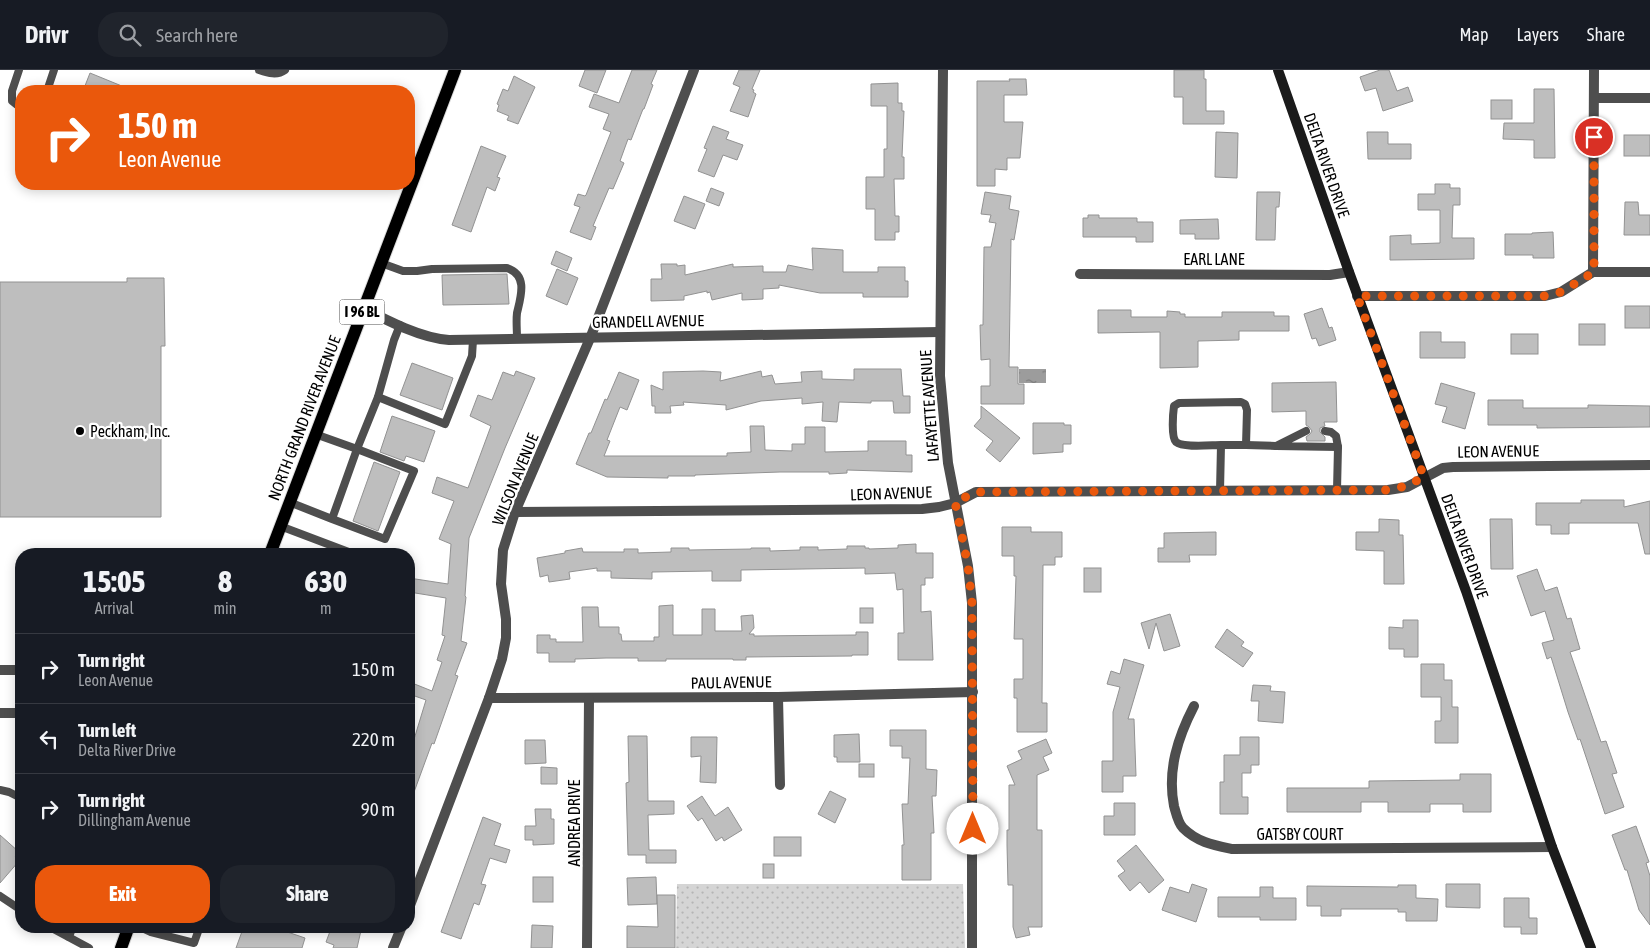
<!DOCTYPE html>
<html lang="en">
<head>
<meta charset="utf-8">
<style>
	:root { --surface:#171b24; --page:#20242c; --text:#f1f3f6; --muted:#9ea1a6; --line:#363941; --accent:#ea580c }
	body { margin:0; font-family:"Asap Condensed",sans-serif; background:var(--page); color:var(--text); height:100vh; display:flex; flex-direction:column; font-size:19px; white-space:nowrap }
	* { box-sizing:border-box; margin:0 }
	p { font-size:16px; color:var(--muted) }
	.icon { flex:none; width:28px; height:28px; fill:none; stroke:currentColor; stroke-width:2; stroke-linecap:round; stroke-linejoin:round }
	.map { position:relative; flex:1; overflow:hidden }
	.drawer { position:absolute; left:15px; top:478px; width:400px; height:385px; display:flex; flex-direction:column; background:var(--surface); border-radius:20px; box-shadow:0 2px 12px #0003 }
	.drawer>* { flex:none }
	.banner { position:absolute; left:15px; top:15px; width:400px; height:105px; border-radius:20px; box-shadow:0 2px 12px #0003; background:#ea580c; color:#fff; overflow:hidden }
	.pin { position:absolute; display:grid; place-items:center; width:42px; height:42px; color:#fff; margin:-21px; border:2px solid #fff; border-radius:50%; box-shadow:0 1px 5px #0007 }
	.me { position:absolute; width:55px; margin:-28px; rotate:0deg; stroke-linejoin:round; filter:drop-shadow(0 0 4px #0008) }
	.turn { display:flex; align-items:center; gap:18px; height:105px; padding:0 20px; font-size:22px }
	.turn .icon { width:65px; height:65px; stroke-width:2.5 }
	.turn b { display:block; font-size:35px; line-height:42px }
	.eta { display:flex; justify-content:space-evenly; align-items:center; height:85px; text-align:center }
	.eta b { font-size:30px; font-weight:800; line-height:35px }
	.action { display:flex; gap:10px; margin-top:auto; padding:10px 20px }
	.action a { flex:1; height:58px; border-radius:20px; background:var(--accent); color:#fff; font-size:20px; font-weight:800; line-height:58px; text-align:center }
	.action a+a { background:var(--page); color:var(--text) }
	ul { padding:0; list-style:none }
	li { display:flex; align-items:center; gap:15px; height:70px; padding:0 20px; border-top:1px solid var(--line) }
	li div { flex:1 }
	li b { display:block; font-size:19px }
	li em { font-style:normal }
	header { display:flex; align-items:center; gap:30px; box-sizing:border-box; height:70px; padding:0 25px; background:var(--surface); border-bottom:1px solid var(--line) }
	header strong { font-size:24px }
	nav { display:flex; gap:28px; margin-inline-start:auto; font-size:18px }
	.search { width:350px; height:45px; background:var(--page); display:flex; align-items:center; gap:12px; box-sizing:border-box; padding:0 18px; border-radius:20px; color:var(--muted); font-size:19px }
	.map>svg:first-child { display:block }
	.grass { fill:url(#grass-dots) }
	.water { fill:url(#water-ripples) }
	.building { fill:#bebebe; stroke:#929292 }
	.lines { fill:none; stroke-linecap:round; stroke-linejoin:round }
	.primary-casing { stroke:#dbdbdb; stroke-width:14 }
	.lane { stroke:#4e4e4e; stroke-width:8 }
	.street { stroke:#4e4e4e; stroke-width:10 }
	.secondary { stroke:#1b1b1b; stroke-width:10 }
	.primary { stroke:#000; stroke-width:12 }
	.route { stroke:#ea580c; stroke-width:9; stroke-dasharray:0 16.2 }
	.poi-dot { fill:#000; stroke:#fff; stroke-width:2 }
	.labels { text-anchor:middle; stroke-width:4.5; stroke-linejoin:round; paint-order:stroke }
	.shield { fill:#fff; stroke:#4c4c4c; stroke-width:1 }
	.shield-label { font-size:15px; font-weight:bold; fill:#000 }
	.street-label { font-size:16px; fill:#000; stroke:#fff }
	.poi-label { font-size:16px; fill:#000; stroke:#fff; text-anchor:start }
</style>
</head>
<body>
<header>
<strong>Drivr</strong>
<div class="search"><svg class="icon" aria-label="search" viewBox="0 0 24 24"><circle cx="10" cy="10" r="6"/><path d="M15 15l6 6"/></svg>Search here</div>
<nav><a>Map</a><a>Layers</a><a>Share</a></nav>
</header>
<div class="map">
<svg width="1650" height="878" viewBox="0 0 1650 878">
	<defs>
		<pattern id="grass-dots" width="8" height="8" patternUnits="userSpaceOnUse" patternTransform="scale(1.25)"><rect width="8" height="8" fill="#d5d5d5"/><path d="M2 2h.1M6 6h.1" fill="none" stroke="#b5b5b5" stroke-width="1.8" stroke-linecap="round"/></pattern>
		<pattern id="water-ripples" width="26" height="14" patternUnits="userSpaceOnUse" patternTransform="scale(1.25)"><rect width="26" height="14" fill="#9c9c9c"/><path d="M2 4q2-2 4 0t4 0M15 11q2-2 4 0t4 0" fill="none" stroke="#7d7d7d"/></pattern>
	</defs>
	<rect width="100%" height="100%" fill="#fff"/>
	<polygon class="grass" points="677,814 963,814 965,878 676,878"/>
	<rect class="water" x="1019" y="299" width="27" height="14"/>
	<g class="building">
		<polygon points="585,0 606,0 597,23 579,16"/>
		<polygon points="632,0 657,0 651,14 653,15 644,39 643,39 631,70 628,69 620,91 624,93 613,119 609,118 593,156 596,157 591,170 570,162 580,137 574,135 578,124 585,126 586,125 611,62 603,59 609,44 589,37 594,24 619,33"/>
		<polygon points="739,0 760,0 752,19 754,20 753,22 756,24 748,47 730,41 740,17 733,14"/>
		<polygon points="1174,0 1204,0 1204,9 1206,9 1206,41 1224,41 1224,54 1183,54 1183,27 1174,27"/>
		<polygon points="1380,0 1389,0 1397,21 1408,17 1413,31 1383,41 1376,18 1365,21 1360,7"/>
		<polygon points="90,3 134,21 83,21"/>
		<polygon points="514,6 535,17 518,54 507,50 509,46 497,41 499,35 497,34 503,19 508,21"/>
		<polygon points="1009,9 1026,9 1027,25 1004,25 1004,52 1023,52 1020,88 1007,88 1007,100 995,99 995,116 977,116 977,11 1010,11"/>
		<polygon points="898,13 898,33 902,33 902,41 904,41 902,87 904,87 904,109 894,109 895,146 899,146 899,162 895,162 895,170 875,170 875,139 866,139 866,107 884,107 884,79 887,79 887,36 871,36 871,14"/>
		<polygon points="1534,19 1554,19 1555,88 1534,88 1534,70 1503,69 1504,53 1534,53"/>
		<rect x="1491" y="30" width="21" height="19"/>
		<polygon points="713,56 729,62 726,69 743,75 737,90 723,85 714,107 698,101 707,79 704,78"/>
		<polygon points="1216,62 1238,63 1237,108 1215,107"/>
		<polygon points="1367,62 1388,62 1388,74 1411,74 1411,89 1368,89"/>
		<rect x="1624" y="65" width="26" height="21"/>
		<polygon points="481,76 506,86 497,107 500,108 495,121 487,117 471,162 452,155"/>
		<polygon points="1435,114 1450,114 1450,118 1460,118 1460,135 1453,135 1452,168 1474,168 1474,189 1390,190 1390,166 1411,165 1411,174 1440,173 1440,140 1418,140 1418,124 1435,124"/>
		<polygon points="711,118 724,123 719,136 706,131"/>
		<polygon points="985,122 1011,126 1009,139 1019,141 1014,170 1011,169 1009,297 1018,297 1018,314 1024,314 1024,334 981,334 981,316 990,316 990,289 981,290 980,255 983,255 984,177 991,177 996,153 989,152 991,145 981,144"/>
		<polygon points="1257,122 1280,122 1279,137 1276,137 1275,170 1256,170"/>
		<polygon points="684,126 705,134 695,159 674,151"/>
		<polygon points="1625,132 1638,132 1639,145 1650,145 1650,165 1624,165"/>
		<polygon points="1088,145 1099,145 1099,148 1137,148 1137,152 1153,152 1153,172 1136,172 1136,167 1083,167 1083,148 1088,148"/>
		<polygon points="1218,149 1219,169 1195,169 1195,164 1180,164 1180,150"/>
		<polygon points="1553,162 1554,188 1533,188 1533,185 1505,185 1505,164 1532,164 1532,163"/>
		<polygon points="812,178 843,180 843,202 878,202 878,197 905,197 905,211 908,211 908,227 863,227 863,223 820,223 779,215 779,218 763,219 763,229 742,230 742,223 712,230 710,222 707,223 707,221 684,226 684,230 651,231 651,209 662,209 661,194 677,194 677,196 685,195 685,205 733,194 733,197 763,196 763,202 786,202 788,195 813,200"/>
		<polygon points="556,181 572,188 567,201 551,194"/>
		<polygon points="557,199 578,208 567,235 546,226"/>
		<polygon points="507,204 509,234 443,235 442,205"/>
		<polygon points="127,208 164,208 165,276 161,276 161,447 0,447 0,212 127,212"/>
		<rect x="1625" y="236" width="25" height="22"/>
		<polygon points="1322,238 1329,258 1332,257 1336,270 1319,276 1316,268 1312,269 1304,244"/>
		<polygon points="1098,240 1131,240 1131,247 1167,247 1167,241 1180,242 1180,244 1185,244 1185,247 1222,247 1222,242 1274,242 1274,246 1289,246 1289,261 1239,261 1239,270 1198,271 1198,297 1160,298 1160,262 1098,263"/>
		<rect x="1579" y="254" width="26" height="21"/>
		<polygon points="1420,262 1441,262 1441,272 1465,272 1465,288 1420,288"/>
		<rect x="1511" y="264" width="27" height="20"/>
		<polygon points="412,293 453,308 442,340 400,325"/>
		<polygon points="854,299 901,299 903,326 910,326 910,343 894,343 893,331 871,331 871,333 839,332 837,352 822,351 823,332 802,334 802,328 761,331 726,340 726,335 683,332 684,335 670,336 671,343 655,343 655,336 652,336 651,315 663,320 663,302 703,301 721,302 720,311 761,301 762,307 772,305 775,314 802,312 801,302 822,301 822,309 854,310"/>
		<polygon points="516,301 535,308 505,378 469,468 465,526 466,527 461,571 467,573 455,605 458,606 434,674 432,673 410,733 409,733 409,675 412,676 426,630 409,624 412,613 432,621 442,592 437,590 445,566 442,565 446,528 409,522 409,508 448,514 451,474 439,469 454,431 432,423 437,407 468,418 491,356 470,346 478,325 492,330 503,302 514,306"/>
		<polygon points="619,302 639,310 627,340 620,337 607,370 610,371 604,386 727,386 727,383 751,382 750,356 764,356 765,380 792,381 792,374 805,374 805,357 825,357 825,382 868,381 868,371 906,371 906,385 912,385 912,402 847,400 847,403 829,404 829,402 780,402 695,405 695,406 668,406 668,408 607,407 576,394 589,363 591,363 605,329 607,330"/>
		<polygon points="1336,312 1337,352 1324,352 1325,356 1320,358 1320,362 1325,367 1325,371 1307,371 1306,367 1310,364 1312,361 1309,357 1306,355 1306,341 1272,342 1272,313"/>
		<polygon points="1441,313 1475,323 1465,359 1442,352 1447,337 1435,334"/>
		<polygon points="1488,330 1523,330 1523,338 1588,338 1588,335 1650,336 1650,357 1537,358 1537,355 1488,355"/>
		<polygon points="981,336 1020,368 1000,392 986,380 993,371 974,356 981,348"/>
		<polygon points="392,346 435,361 424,392 406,386 404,391 380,382"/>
		<polygon points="1033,353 1064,353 1064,355 1071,355 1071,374 1063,374 1063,382 1033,384"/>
		<polygon points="374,392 400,402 378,461 353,451"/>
		<polygon points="1581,430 1624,430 1624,437 1650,431 1650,484 1645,484 1638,453 1569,453 1569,464 1551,464 1551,455 1536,455 1536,433 1581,433"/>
		<polygon points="1379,449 1399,450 1399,465 1403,465 1404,514 1384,514 1384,481 1356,480 1356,462 1379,462"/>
		<polygon points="1490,449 1512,449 1513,499 1491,499"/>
		<polygon points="1002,457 1031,457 1031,462 1062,462 1062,487 1055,487 1055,495 1043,495 1042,633 1047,633 1047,662 1017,662 1017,628 1014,628 1014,609 1023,609 1023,569 1014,569 1016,506 1014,506 1014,486 1002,486"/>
		<polygon points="1216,462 1216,485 1189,485 1190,492 1158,492 1158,478 1164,478 1164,463"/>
		<polygon points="916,474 916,483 933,483 933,508 925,508 925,515 921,515 921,542 931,541 933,590 898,590 898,563 904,563 903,519 897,520 895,503 865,504 865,498 741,500 741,511 712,511 712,501 652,502 652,509 611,508 611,501 597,501 597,498 569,502 570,509 549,512 548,505 540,507 537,488 565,483 565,481 582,478 583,482 624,482 624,479 638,479 638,483 671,482 671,478 689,478 689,480 751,479 751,478 770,478 770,481 800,480 800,477 818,477 818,480 847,479 847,476 865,476 865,478 869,478 869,479 898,478 898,475"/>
		<rect x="1084" y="498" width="17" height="24"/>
		<polygon points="1537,499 1545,521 1557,517 1567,549 1571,548 1580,579 1570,582 1601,672 1606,671 1617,703 1612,704 1624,737 1605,744 1580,669 1578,670 1568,642 1551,587 1547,589 1542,573 1554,570 1545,541 1531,546 1517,506"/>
		<polygon points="673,535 673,565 702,565 702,539 715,539 715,561 742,561 741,546 753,545 754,558 749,564 754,564 754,566 856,565 856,562 868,562 868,585 852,585 852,586 746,587 746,590 733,590 733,589 666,589 666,591 638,591 638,588 606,588 575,589 575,592 549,592 549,583 537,583 537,565 550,565 550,569 556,569 556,572 583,572 582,537 598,537 599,557 619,557 619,564 621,564 622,571 654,571 654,567 659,567 659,536"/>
		<rect x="860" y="538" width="13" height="15"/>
		<polygon points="1170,544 1180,576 1164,581 1156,553 1149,579 1141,553"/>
		<polygon points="1403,550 1418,550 1418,587 1404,587 1404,579 1389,579 1389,557 1403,558"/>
		<polygon points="1227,559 1244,572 1241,576 1253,583 1243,597 1215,577"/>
		<polygon points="1124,589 1144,595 1128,649 1134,649 1136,706 1123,706 1123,722 1102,722 1102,691 1113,691 1113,642 1120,617 1107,614 1111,601 1120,604"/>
		<polygon points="1421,594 1444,594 1444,610 1452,610 1452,637 1458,637 1458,673 1435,673 1435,651 1441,651 1441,627 1421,627"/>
		<polygon points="1253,615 1271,616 1270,621 1285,622 1283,653 1258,651 1259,631 1251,631"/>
		<polygon points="890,660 926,660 926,699 937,700 936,726 932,726 934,763 931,763 931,810 902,810 902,775 904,775 902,734 908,734 910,688 902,688 902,676 890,676"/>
		<polygon points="859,664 860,692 837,692 837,687 834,687 834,665"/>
		<polygon points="628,666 647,666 648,731 674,731 674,744 648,745 649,780 676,780 676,793 646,793 646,785 628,785 626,713 629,712"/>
		<polygon points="691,667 717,667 716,713 700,712 701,686 691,687"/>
		<polygon points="1240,667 1259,667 1259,695 1251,695 1251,703 1242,703 1242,727 1248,727 1248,744 1220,744 1220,712 1224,712 1224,685 1240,685"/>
		<polygon points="1046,669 1052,683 1043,687 1049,700 1037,705 1037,760 1042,760 1042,857 1028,857 1030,865 1016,868 1013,857 1013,815 1008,815 1007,775 1007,760 1009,760 1009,715 1015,715 1007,696 1022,689 1018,681"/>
		<polygon points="525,670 545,670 546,693 525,694"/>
		<rect x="859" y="694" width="15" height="13"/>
		<polygon points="541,697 557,698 557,714 541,714"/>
		<polygon points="1460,704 1491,704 1491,742 1463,742 1463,734 1430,734 1430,742 1388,742 1388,732 1361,732 1361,742 1287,742 1287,718 1369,718 1369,711 1460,710"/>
		<polygon points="830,721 846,729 835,753 818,744"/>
		<polygon points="702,726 715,746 728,737 742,760 724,771 722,767 716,771 702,748 698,751 687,736"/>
		<polygon points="1114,733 1135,733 1135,765 1104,765 1104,746 1114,746"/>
		<polygon points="535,739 551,739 551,749 554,749 554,774 533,775 533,770 525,770 525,756 536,756"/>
		<polygon points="483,747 501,754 494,775 510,780 506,793 490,788 481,814 486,815 479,835 474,833 461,869 441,862"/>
		<polygon points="1636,756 1649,792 1646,793 1650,806 1650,855 1639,840 1627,800 1625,800 1612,765"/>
		<polygon points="0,765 19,782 15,787 19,791 0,813"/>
		<rect x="774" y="767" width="27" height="19"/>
		<polygon points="1136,775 1164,810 1149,823 1140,812 1130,821 1118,806 1125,801 1117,791"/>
		<rect x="763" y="794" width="11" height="14"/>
		<rect x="533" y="807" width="20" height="25"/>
		<polygon points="656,807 657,834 628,835 627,808"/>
		<polygon points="1192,814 1207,819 1196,852 1162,840 1170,817 1189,823"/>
		<polygon points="1446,814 1480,814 1480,838 1446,837"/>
		<polygon points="1398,815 1416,815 1416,828 1438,829 1437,851 1406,851 1406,842 1398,842 1398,839 1341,839 1341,846 1321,846 1321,836 1307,836 1307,816 1398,817"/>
		<polygon points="1260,817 1273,817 1273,828 1296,828 1296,850 1260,850 1260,847 1218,847 1218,827 1260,827"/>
		<polygon points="657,825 675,825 675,878 627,878 627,856 658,857"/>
		<polygon points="1504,828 1529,828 1529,848 1537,848 1537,864 1521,864 1521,857 1504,857"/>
		<polygon points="532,855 553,856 552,878 531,878"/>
		<polygon points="244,856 270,856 305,868 302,878 236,878"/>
		<polygon points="332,856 362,856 357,878 333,878 334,875 326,872"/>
	</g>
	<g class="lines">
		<g class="primary-casing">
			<g id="primary">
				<polyline points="270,484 455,0"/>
				<polyline points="121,878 129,856"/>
			</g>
		</g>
		<g class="lane">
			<polyline points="19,0 12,21 12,31 17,35 21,35"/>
			<path d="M259,0C268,3 277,6 285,0"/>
			<polyline points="47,21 54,0"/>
			<path d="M381,193L403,201H417L432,199L507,198C528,205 521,226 517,243C516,251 517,260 517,268"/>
			<polyline points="400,255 394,270 378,327 445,354 472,286 473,270"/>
			<polyline points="1306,361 1276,376 1338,377"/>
			<polyline points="1325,361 1331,362 1336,366 1338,377 1337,420"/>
			<polyline points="315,364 357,379 378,327"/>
			<polyline points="1246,375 1276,376"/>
			<path d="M1220,421L1221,375C1211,375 1183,378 1176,372C1171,367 1173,343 1174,336L1179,333L1241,332L1245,334L1247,340L1246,375H1221"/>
			<polyline points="289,432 332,449 357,379 414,401 385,469 332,449"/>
			<polyline points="280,456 354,484"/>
			<polyline points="0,720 9,722 21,728"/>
			<polyline points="0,826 21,840"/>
			<polyline points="48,856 89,878"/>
			<polyline points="138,856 151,862 194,873 200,856"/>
			<polyline points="69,867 73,856"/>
		</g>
		<g class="street">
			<polyline points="943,0 940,306 948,393 968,496 972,533 972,878"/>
			<polyline points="1595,28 1650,28"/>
			<polyline points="1593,202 1594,0"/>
			<polyline points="1080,204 1330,205 1349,202"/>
			<polyline points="1357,226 1545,226 1561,222 1593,202 1650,202"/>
			<path d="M363,238C388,251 421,268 449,270L940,262"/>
			<polyline points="515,442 922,439 939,437 955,433 976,422 1388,420 1407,417 1443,398 1453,397 1650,395"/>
			<polyline points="0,600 21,600"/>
			<polyline points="778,627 780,715"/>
			<polyline points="489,628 778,627 973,622"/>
			<path d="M1194,636C1178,667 1167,700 1174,736C1176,743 1178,753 1183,758C1197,772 1213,775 1232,779L1552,777"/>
			<polyline points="0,643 21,643"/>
			<polyline points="409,838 489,628 502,589 506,568 506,549 501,514 503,480 515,442 591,266 694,0"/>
			<polyline points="393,878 402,856"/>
			<polyline points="587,878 589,629"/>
		</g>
		<polyline class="secondary" points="1278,0 1349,202 1466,521 1552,777 1591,878"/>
		<use href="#primary" class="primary"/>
	</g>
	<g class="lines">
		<polyline class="route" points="973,759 972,533 968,496 955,432 976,422 1388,420 1406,416 1424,407 1357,226 1545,226 1561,222 1594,202 1594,67"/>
	</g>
	<circle class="poi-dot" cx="80" cy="361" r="5"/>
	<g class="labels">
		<rect class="shield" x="339.5" y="229.5" width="45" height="25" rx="4"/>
		<g class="shield-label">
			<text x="362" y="247">I 96 BL</text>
		</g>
		<g class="street-label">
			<text transform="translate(1327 95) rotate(71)" y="6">DELTA RIVER DRIVE</text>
			<text x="1214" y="195">EARL LANE</text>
			<text transform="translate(648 251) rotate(-1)" y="6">GRANDELL AVENUE</text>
			<text transform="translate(929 336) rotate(-94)" y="6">LAFAYETTE AVENUE</text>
			<text transform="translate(304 348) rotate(-69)" y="6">NORTH GRAND RIVER AVENUE</text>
			<text transform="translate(1498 381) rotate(-1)" y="6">LEON AVENUE</text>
			<text transform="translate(515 409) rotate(-68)" y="6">WILSON AVENUE</text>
			<text transform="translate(891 423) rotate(-2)" y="6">LEON AVENUE</text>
			<text transform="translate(1465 476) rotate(70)" y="6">DELTA RIVER DRIVE</text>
			<text transform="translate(731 612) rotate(-1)" y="6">PAUL AVENUE</text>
			<text transform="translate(574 753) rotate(-90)" y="6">ANDREA DRIVE</text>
			<text x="1300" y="770">GATSBY COURT</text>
		</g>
		<g class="poi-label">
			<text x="90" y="367">Peckham, Inc.</text>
		</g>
	</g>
</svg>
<div class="pin" style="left:1594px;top:67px;background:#d93025"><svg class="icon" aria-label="arrive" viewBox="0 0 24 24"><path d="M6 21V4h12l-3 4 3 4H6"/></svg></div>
<svg class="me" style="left:973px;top:759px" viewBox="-20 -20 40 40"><circle r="19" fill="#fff"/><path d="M0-13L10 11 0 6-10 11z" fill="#ea580c"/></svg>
<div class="banner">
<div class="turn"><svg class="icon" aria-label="right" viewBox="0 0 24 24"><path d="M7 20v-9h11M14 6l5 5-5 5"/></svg><div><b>150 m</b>Leon Avenue</div></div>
</div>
<section class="drawer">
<div class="eta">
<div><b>15:05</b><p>Arrival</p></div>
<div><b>8</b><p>min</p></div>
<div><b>630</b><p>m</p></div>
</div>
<ul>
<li><svg class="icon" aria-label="right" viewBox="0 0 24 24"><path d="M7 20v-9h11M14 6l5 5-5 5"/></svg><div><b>Turn right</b><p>Leon Avenue</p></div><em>150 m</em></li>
<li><svg class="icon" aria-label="left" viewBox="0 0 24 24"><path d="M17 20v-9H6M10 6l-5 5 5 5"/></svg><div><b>Turn left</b><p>Delta River Drive</p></div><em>220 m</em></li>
<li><svg class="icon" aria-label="right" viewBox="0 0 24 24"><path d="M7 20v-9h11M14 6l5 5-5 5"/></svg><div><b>Turn right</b><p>Dillingham Avenue</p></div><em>90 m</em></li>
</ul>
<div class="action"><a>Exit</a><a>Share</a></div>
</section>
</div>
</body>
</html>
